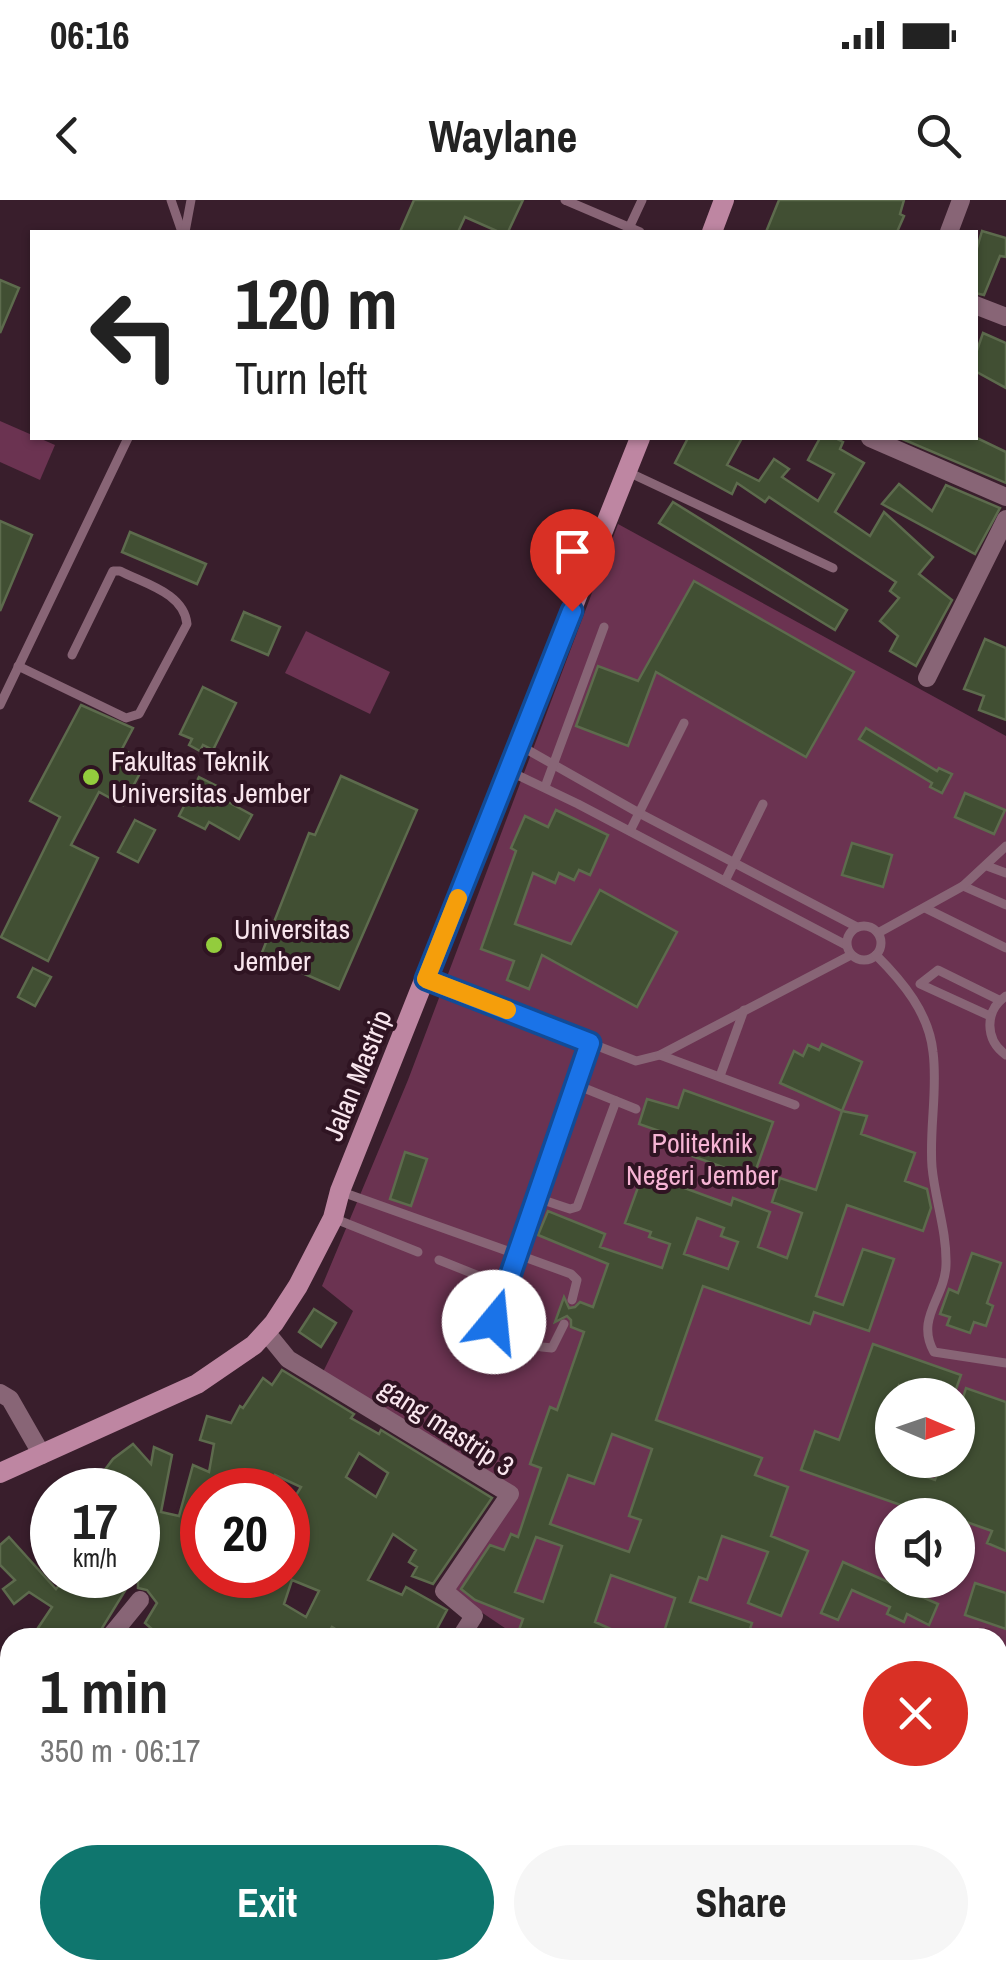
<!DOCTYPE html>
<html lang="en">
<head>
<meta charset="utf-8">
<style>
	:root { --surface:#fff; --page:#f6f6f6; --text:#222; --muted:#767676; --accent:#0f766e }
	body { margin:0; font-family:"Archivo Narrow",sans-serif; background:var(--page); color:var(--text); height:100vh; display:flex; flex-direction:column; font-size:38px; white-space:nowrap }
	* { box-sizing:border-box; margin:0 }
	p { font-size:32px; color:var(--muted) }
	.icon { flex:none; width:55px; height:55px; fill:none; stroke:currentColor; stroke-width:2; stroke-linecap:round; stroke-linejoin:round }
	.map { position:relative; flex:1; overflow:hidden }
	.details { position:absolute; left:0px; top:1428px; width:1008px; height:352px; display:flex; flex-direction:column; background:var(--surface); border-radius:30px 30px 0 0; box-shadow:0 2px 8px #0004 }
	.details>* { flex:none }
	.banner { position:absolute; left:30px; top:30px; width:948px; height:210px; border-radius:0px; box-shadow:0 2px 8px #0004; background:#fff; color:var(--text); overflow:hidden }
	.needle { width:65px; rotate:92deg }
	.controls { position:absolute; left:875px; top:1178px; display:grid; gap:20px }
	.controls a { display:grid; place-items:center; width:100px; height:100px; border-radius:50%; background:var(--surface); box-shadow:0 2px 8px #0004; font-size:50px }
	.speed { position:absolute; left:30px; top:1268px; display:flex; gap:20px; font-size:50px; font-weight:700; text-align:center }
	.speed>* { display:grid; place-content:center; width:130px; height:130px; border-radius:50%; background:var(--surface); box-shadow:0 2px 8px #0004; line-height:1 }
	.speed small { font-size:25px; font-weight:400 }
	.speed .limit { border:15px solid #d22; background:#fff; color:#111 }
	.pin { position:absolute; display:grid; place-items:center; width:85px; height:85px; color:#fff; margin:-102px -42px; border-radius:50% 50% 50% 0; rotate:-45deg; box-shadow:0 0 10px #0007 }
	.pin .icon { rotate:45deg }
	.me { position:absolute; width:110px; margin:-55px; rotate:17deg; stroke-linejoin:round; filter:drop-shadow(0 0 8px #0008) }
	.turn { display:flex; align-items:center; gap:35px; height:210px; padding:0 40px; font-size:45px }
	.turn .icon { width:130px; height:130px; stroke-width:2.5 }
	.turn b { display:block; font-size:70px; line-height:85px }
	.round { display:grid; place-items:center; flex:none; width:105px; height:105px; border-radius:52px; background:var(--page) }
	.overview { display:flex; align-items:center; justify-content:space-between; height:170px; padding:0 40px }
	h1 { font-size:60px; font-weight:700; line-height:75px }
	.cta { display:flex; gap:20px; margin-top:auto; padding:20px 40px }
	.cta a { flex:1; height:115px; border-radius:60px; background:var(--accent); color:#fff; font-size:40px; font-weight:700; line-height:115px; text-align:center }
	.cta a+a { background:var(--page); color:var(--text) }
	.status { display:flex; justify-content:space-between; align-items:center; height:70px; padding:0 50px; background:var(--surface); direction:ltr }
	.status svg { height:28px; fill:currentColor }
	header { display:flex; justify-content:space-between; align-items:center; height:130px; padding:0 40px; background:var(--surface); font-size:45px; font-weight:700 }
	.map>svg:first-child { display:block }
	.green { fill:#6b3351; fill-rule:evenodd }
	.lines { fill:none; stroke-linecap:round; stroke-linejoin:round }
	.river { stroke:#a0537c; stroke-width:30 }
	.building { fill:#414f33; stroke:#5d6b4d; stroke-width:2.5; fill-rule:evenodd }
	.service { stroke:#886576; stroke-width:9 }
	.minor { stroke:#886576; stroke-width:18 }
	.secondary { stroke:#be86a2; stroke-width:20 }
	.route-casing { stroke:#114b97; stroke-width:25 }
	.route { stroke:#1a73e8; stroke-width:18 }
	.slow { stroke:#f59e0b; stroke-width:18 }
	.poi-dot { fill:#93cc3d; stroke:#2f1422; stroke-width:4 }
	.labels { text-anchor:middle; stroke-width:8; stroke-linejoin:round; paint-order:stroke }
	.poi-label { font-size:28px; fill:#f9e6ee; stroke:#2f1422; text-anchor:start }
	.street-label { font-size:28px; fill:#f9e6ee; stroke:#2f1422 }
	.park-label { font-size:28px; fill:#f6b4d4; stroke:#2f1422 }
</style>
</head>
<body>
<div class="status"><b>06:16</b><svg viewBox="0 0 49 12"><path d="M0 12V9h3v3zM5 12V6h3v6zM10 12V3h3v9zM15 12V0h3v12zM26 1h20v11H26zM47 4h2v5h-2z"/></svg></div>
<header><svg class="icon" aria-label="back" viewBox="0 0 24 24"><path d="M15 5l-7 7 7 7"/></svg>Waylane<svg class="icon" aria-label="search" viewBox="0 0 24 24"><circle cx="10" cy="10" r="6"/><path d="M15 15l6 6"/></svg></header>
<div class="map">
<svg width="1006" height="1778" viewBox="0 0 1006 1778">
	<rect width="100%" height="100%" fill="#391e2c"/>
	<g class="green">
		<polygon points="0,221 55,245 40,280 0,262"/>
		<path d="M618,324L1006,536V1778H486L479,1770H998V1438L518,1437L447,1389L514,1292L323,1172L353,1111L322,1086L408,880ZM892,1195H958V1260H892ZM892,1315H958V1380H892Z"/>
		<polygon points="306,431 390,472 370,514 285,473"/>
	</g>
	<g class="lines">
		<g class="river">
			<polyline points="0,1673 10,1683"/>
			<polyline points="73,1770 78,1778"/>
		</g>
	</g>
	<g class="building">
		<polygon points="414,0 523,0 508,32 499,32 465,17 458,32 400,32"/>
		<polygon points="779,0 904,0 900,14 904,16 897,32 766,32"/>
		<polygon points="982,31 1006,38 1006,57 1000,56 984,95 975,93 975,55"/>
		<polygon points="0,80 19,88 0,133"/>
		<polygon points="983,133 1006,143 1006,188 975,171 975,156"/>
		<polygon points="688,238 742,238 727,265 759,281 774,259 789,269 782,277 818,301 834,274 808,260 820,238 835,238 843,242 840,249 864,263 835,312 870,336 884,312 933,357 919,374 952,400 916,466 890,451 898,436 880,421 899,398 890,391 896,382 769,297 765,302 737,283 732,294 675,263"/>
		<polygon points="900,238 977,238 1006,252 1006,283"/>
		<polygon points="899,284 932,311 946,285 1000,308 975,354 882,304"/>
		<polygon points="673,302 847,410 835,430 659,323"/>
		<polygon points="0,321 32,335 0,411"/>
		<polygon points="130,332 206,364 197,384 122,352"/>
		<polygon points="694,381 854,472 806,557 656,472 628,546 576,526 598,466 638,481"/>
		<polygon points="244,412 280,427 268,455 232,440"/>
		<polygon points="985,439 1006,448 1006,520 979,510 984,496 964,489"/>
		<polygon points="203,487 236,503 213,550 203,545 200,551 189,545 192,539 180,534"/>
		<polygon points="81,505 133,528 122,549 146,562 123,605 99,592 71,645 98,658 48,761 1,737 60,617 30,601"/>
		<polygon points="866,528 937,571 939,568 952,574 942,593 930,587 932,583 859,539"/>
		<polygon points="341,576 417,610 339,789 261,755 309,633 315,635"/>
		<polygon points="199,577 225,590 221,598 252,615 239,639 209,622 205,629 179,616"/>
		<polygon points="965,593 1005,610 994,634 955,617"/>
		<polygon points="556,610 608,635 590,675 579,670 574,680 559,673 555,683 533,673 515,724 571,744 600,690 677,732 637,807 542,755 529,789 507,780 514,761 481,749 516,651 511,648 525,616 548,627"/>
		<polygon points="135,620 155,630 138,662 118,652"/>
		<polygon points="852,643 892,655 883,687 842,675"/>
		<polygon points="33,768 51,777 35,806 18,797"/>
		<polygon points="822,844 862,862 842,911 780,883 794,851 803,856 808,845 819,850"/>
		<polygon points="684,890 773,922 753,978 664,946 668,934 639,924 647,899 678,908"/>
		<path d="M842,911L867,916L861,934L915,953L905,981L927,989L931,1008L923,1031L847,1005L816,1096L843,1105L863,1049L894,1059L869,1131L814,1112L810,1124L703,1086L656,1220L762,1258L755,1275L788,1287L771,1336L808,1351L781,1416L748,1403L768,1352L722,1336L707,1380L699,1377L690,1402L752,1423L747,1438H662L675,1398L611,1375L595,1422L631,1438H516L523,1419L475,1400L461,1389L490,1345L504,1350L511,1334L518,1337L541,1268L530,1264L550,1207L557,1210L584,1132L571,1127V1120L567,1116L555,1122L564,1097L569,1108L575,1107L580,1102L593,1107L608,1064L538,1035L548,1011L605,1034L600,1047L662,1068L670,1044L649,1037L651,1032L625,1023L645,968L670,976L668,982L731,1005L733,998L770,1012L758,1047L787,1058L802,1013L772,1002L780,978L816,990ZM697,1018L724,1028L721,1036L738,1042L728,1069L684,1054ZM612,1234L652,1249L629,1316L641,1320L629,1352L550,1324L568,1275L594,1284ZM536,1337L562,1346L543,1402L515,1392Z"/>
		<polygon points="405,952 427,959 411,1006 390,999"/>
		<polygon points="972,1053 1001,1063 987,1103 993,1106 986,1126 974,1122 970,1133 947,1125 950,1117 940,1114 949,1089 958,1093"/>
		<polygon points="314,1109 336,1123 321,1147 299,1132"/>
		<polygon points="873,1144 961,1175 954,1195 929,1195 899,1185 896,1195 892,1195 892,1265 935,1280 942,1260 958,1260 958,1214 966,1188 1006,1202 1006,1351 987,1343 992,1331 958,1319 958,1315 929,1315 801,1270 815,1231 839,1240"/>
		<path d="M282,1170L354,1214L351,1218L379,1234L381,1230L492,1298L433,1384L412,1376L417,1367L409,1362L416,1350L393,1334L368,1380L402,1395L406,1387L447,1410L432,1438H350L332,1427L325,1438H142L152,1429L145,1423L157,1403L147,1390L138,1388V1290H120L101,1275L113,1259L133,1244L151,1264L154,1247L172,1255L161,1312L179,1316L193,1265L209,1272L214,1244L200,1240L207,1216L231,1223L240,1206L243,1208L263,1178L272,1185ZM359,1253L388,1273L376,1297L346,1277ZM275,1275L301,1287L293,1300L299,1304L288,1339L293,1345L288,1361V1375H202V1290H269ZM292,1380L319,1391L306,1417L284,1404Z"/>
		<polygon points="9,1337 56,1389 68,1375 111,1375 128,1386 96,1438 53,1438 38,1428 52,1407 29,1392 14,1404 3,1389 15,1380 0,1365 0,1345"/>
		<polygon points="843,1362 938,1404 929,1425 907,1414 904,1422 887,1414 890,1407 852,1390 838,1420 821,1413"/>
		<polygon points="975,1383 1006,1393 1006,1429 965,1415"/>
	</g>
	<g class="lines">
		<g class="service">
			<polyline points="171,0 182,32"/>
			<polyline points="565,0 640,32"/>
			<polyline points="629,28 642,0"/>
			<polyline points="185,32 191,0"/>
			<polyline points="628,272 833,368"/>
			<path d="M18,466L126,518L139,514L187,424C184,393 145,384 120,371H113L72,455"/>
			<polyline points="0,505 128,238"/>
			<polyline points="519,545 639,613 857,727"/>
			<polyline points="509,571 578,604 846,745"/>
			<polyline points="545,587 604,427"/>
			<polyline points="630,631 684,523"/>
			<polyline points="987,666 1006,673"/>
			<polyline points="725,681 763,604"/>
			<polyline points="963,686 1006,705"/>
			<polyline points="925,708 1006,748"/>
			<circle cx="864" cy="743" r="17"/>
			<polyline points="878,733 963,686 1006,646"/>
			<path d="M876,755C903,782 929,813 933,852C938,890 929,929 932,967C935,1000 947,1031 946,1065C945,1098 915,1118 934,1152L1006,1163"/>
			<polyline points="426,779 636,861 660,855 851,755"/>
			<path d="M1006,796C984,811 985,840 1006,855"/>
			<polyline points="990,816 920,784 938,770 999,800"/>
			<polyline points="660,855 795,905"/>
			<polyline points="720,876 744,810"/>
			<polyline points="574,884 636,909"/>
			<polyline points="342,992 516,1054 590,843"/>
			<polyline points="537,998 570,1009 577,1007 616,901"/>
			<polyline points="333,1018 418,1052"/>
			<polyline points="439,1060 504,1086"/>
			<polyline points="564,1124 552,1148 542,1147 497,1129 494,1114 516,1054 571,1074 577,1080 572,1100"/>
			<polyline points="998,1568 1006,1559"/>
			<polyline points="998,1676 1006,1689"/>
			<polyline points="633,1770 647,1778"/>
		</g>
		<g class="minor">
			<polyline points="949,32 961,0"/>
			<polyline points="975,105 1006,117"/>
			<polyline points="870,238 1006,297"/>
			<polyline points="927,478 1006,319"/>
			<polyline points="266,1132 288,1159 510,1294 444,1391 474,1416 460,1438"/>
			<polyline points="0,1193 10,1199 42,1255"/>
			<polyline points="109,1438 140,1400"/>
			<polyline points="0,1474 10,1496"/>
			<polyline points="367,1770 381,1778"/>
		</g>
		<g class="secondary">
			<polyline points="712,32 724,0"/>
			<polyline points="0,1273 197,1184 254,1145 274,1123 298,1086 333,1018 340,991 640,238"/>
		</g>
	</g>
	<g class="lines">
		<g class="route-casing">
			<polyline id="route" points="494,1122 590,843 426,779 572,411"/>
		</g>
		<use href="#route" class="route"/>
		<polyline class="slow" points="458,698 426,779 507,810"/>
	</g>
	<g class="poi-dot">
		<circle cx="91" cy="577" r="10"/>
		<circle cx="214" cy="745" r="10"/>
	</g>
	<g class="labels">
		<g class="poi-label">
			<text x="111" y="571">Fakultas Teknik<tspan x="111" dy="32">Universitas Jember</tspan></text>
			<text x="234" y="739">Universitas<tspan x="234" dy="32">Jember</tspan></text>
		</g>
		<g class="street-label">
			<text transform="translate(357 875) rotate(-68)" y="10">Jalan Mastrip</text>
			<text transform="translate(447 1227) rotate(33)" y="10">gang mastrip 3</text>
		</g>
		<g class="park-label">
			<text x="702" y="953">Politeknik<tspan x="702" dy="32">Negeri Jember</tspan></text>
		</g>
	</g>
</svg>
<div class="controls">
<a><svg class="needle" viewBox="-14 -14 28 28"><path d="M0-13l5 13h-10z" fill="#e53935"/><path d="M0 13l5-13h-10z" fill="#767676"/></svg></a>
<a><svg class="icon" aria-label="sound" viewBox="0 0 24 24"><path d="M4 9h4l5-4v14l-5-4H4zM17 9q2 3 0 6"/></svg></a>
</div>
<div class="speed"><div>17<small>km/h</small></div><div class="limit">20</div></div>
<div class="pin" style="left:572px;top:411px;background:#d93025"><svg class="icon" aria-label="arrive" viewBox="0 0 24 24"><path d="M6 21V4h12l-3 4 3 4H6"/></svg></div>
<svg class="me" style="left:494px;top:1122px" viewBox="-20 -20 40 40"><circle r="19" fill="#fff"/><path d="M0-13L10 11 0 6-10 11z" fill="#1a73e8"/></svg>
<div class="banner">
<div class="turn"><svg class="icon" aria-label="left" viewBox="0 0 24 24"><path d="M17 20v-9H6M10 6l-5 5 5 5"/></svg><div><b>120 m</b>Turn left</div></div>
</div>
<section class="details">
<div class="overview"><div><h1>1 min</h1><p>350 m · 06:17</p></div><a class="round" style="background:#d93025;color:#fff"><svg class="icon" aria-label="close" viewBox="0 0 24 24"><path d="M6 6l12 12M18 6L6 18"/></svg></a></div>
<div class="cta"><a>Exit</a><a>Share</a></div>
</section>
</div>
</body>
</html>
